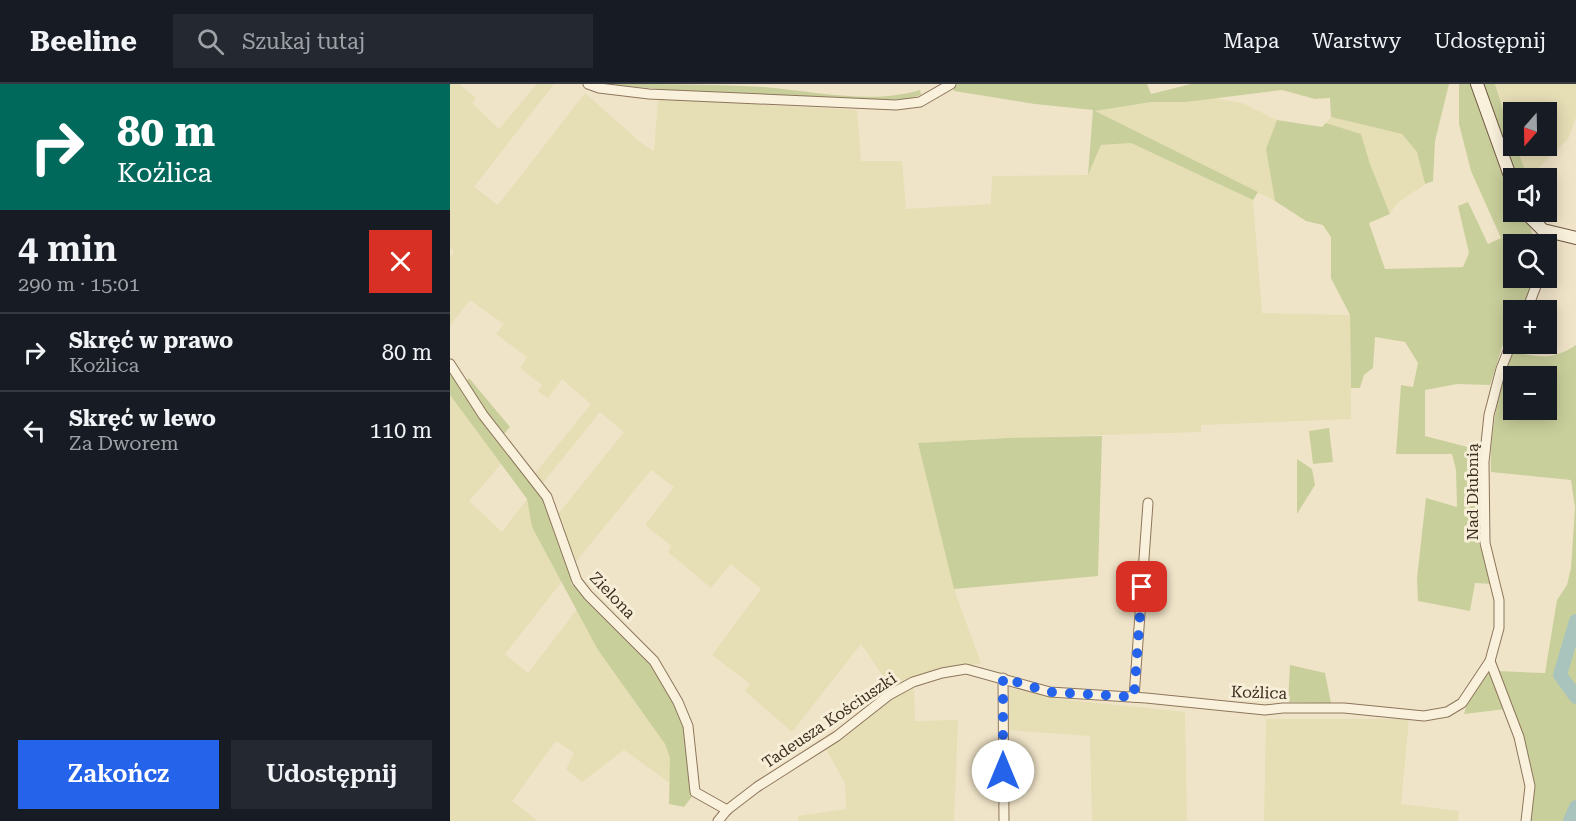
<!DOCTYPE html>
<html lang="pl">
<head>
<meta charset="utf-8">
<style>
	:root { --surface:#171b24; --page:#242831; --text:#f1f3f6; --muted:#9ea1a6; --line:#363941; --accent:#2563eb }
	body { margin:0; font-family:"Roboto Serif",serif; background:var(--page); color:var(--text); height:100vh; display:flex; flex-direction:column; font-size:22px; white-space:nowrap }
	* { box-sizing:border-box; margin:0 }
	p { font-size:20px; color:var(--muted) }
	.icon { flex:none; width:33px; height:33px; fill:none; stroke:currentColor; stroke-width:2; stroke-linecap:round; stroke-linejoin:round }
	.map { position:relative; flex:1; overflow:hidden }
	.side { display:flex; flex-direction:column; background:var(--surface); width:450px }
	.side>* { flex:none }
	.top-card { background:#00695c; color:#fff; overflow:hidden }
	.needle { width:39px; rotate:200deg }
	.controls { position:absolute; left:1053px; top:18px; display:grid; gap:12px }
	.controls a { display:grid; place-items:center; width:54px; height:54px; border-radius:0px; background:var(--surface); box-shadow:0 3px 15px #0003; font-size:30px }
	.pin { position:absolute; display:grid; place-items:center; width:51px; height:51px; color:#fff; margin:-26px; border-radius:12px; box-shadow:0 3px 9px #0006 }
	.me { position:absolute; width:66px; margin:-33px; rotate:0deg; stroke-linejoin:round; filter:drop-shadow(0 0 4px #0008) }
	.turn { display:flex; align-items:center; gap:21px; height:126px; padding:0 18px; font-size:27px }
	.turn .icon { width:78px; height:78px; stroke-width:2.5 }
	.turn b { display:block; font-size:42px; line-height:51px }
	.round { display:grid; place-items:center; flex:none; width:63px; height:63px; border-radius:0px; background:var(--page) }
	.summary { display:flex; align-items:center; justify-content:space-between; height:102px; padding:0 18px }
	h1 { font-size:36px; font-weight:600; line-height:45px }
	.primary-button { display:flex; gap:12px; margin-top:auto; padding:12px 18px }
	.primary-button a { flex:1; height:69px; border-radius:0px; background:var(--accent); color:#fff; font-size:24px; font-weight:600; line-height:69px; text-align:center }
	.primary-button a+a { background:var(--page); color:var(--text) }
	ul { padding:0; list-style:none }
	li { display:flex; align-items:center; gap:18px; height:78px; padding:0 18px; border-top:2px solid var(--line) }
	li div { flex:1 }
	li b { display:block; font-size:22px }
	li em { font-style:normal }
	header { display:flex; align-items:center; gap:36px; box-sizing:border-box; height:84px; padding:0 30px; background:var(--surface); border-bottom:2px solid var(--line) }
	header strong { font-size:28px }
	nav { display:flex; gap:33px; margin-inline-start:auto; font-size:21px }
	.search { width:420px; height:54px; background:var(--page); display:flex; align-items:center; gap:15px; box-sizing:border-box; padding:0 21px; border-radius:0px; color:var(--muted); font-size:22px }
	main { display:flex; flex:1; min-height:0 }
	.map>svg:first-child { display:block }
	.farmland { fill:#e6deb5 }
	.green { fill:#c9cf9b; fill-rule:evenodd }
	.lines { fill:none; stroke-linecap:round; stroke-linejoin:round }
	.river { stroke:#a9c4bc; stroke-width:14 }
	.street-casing { stroke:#8d765c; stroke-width:11 }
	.secondary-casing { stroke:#6f573f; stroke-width:14 }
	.street { stroke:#faf1dc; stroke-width:9 }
	.secondary { stroke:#faf1dc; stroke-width:12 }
	.route { stroke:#2563eb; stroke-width:10; stroke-dasharray:0 18 }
	.labels { text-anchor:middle; stroke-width:6; stroke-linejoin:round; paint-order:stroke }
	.street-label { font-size:16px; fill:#3d2e20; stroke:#f7eed8 }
</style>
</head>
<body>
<header>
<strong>Beeline</strong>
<div class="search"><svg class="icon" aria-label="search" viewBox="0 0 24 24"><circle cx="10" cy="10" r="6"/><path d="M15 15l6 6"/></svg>Szukaj tutaj</div>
<nav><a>Mapa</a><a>Warstwy</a><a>Udostępnij</a></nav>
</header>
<main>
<section class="side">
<div class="top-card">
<div class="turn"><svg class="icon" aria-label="right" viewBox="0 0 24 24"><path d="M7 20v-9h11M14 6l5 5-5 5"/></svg><div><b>80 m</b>Koźlica</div></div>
</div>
<div class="summary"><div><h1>4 min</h1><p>290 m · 15:01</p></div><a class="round" style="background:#d93025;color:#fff"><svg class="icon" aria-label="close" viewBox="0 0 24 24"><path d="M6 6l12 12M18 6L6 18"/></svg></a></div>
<ul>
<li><svg class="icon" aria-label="right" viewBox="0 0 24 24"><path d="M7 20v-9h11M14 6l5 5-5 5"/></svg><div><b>Skręć w prawo</b><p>Koźlica</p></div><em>80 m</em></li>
<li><svg class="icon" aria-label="left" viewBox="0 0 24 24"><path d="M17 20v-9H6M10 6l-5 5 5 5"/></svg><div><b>Skręć w lewo</b><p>Za Dworem</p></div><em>110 m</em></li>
</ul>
<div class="primary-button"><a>Zakończ</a><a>Udostępnij</a></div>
</section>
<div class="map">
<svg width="1126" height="737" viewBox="0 0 1126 737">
	<rect width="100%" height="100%" fill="#f0e4c8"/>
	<g class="farmland">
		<polygon points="0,0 9,0 26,14 22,19 49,45 87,0 104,0 24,103 48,121 135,9 190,58 204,67 208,15 407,26 411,77 452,77 456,125 541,120 542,92 638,91 651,61 681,59 803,116 812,229 900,231 901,335 751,341 751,348 557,354 468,359 504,505 531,579 477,590 442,605 411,560 342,648 295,607 300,600 262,571 311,505 281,480 261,504 218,468 221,462 195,441 224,403 201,386 124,480 109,429 174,348 150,328 92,400 83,392 141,320 112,295 98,314 88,307 92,301 70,284 77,273 46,250 54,240 20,216 0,241 0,173 4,168 0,164"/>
		<polygon points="1045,0 1126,0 1126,33 1118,55 1078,94 1066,62 1096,62 1096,28 1064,28 1063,55"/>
		<polygon points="764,14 792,19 827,36 816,65 825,117 644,27 701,18 736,18"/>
		<polygon points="881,33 952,50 967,68 975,100 946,120 940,130 920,80 911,50 876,39"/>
		<polygon points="0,311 51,380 19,417 52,448 77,415 82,443 113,496 55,570 78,589 128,524 148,566 215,660 220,674 221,700 174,666 132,698 116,685 124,669 106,657 62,717 88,737 0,737"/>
		<polygon points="559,604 609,615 735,628 737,737 642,737 640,652 557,646"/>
		<polygon points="464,605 465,637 508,636 504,737 348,737 348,732 396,725 395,699 376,665 445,612"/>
		<polygon points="816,635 959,635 951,720 1009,727 1008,737 814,737"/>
	</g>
	<g class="green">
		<path d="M153,0C207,0 260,0 314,3C364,7 421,21 470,6L471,11L458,15L426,16L221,6Z"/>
		<polygon points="508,0 697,0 701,10 741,0 999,0 985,57 983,97 975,100 967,68 952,50 881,33 880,14 865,15 832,6 736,18 701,18 645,27 808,108 803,116 681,59 651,61 638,91 643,26 585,20 504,7 503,4"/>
		<polygon points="1009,0 1022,0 1063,115 1064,128 1071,128 1081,144 1084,160 1064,160 1064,194 1083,194 1082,208 1071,226 1064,226 1063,240 1054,257 1040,301 1007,300 975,306 975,352 1029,366 1027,453 1042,500 1025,499 1020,527 968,517 967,494 976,414 1007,423 1006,386 1002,370 946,370 951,301 963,303 968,279 955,258 925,253 923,284 914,291 910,304 901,304 900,231 881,194 881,153 873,141 856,137 825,117 816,65 827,36 872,43 876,39 911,50 920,80 940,130 919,139 935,185 1013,183 1019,169 1008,122 1018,118 1038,160 1051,154 1021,87 1009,40"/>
		<polygon points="1032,0 1045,0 1064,62 1066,62 1078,94 1066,94"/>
		<path d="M1126,261V737H1079L1084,701L1047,587L1095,589L1107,516L1117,501L1121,484L1125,424L1121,396L1041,388C1039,345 1050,307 1061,266C1086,275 1104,276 1126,261ZM1064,292H1096V326H1064Z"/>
		<polygon points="0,288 96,417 123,494 121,499 123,502 127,500 197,574 225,616 236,651 239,698 244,710 234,723 219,720 220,674 215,660 148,566 82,443 77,415 0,311"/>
		<polygon points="19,294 60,343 52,352 15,299"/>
		<polygon points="879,344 883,378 863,380 859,347"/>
		<polygon points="652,352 648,492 504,505 468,359 557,354"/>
		<polygon points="847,375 862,385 865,401 847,430"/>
		<polygon points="840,581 875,589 881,619 838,618"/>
		<polygon points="1040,587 1056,625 1014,630 1017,620"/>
	</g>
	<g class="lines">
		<g class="river">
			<polyline points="1126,537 1110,591 1126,613"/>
			<polyline points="1120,737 1126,723"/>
		</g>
		<g class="street-casing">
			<g id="street">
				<polyline points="138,0 149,4 199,10 446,21 470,18 501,0"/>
				<polyline points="1092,160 1093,146"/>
				<polyline points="1077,226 1089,194"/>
				<polyline points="0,280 33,331 97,413 127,497 138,511 204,577 228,618 238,642 245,708 277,726"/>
				<polyline points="1040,577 1069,653 1080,702 1076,737"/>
				<polyline points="553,594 554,737"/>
				<polyline points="684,613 698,419"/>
				<polyline points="268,737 277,726 307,703 387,652 439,611 463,598 492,589 516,585 600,608 696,614 815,626 833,624 894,624 974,632 997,628 1012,619 1040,577 1049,544 1049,516 1035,459 1034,378 1039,331 1051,285 1064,252"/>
			</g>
		</g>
		<g class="secondary-casing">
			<g id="secondary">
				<polyline points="1027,0 1064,103"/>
				<polyline points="1075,128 1093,146 1126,154"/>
			</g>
		</g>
		<use href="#street" class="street"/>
		<use href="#secondary" class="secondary"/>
	</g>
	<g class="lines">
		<polyline class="route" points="553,687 553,594 600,608 684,613 692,503"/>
	</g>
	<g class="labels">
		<g class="street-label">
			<text transform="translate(1022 408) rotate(-90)" y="6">Nad Dłubnią</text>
			<text transform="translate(163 511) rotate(46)" y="6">Zielona</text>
			<text transform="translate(809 608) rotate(2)" y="6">Koźlica</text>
			<text transform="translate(379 636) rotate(-34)" y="6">Tadeusza Kościuszki</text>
		</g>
	</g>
</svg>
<div class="controls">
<a><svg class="needle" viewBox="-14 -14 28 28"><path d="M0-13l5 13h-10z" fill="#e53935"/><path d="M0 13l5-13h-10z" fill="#9ea1a6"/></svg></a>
<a><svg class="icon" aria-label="sound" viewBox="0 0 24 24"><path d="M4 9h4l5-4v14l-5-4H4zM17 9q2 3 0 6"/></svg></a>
<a><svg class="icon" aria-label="search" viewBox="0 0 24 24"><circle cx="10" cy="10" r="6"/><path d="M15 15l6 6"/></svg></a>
<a>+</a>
<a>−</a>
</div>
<div class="pin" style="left:692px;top:503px;background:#d93025"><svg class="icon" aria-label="arrive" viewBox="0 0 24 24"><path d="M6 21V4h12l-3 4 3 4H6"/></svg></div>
<svg class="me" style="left:553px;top:687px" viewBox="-20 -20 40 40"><circle r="19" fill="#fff"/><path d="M0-13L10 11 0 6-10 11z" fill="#2563eb"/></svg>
</div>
</main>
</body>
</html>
